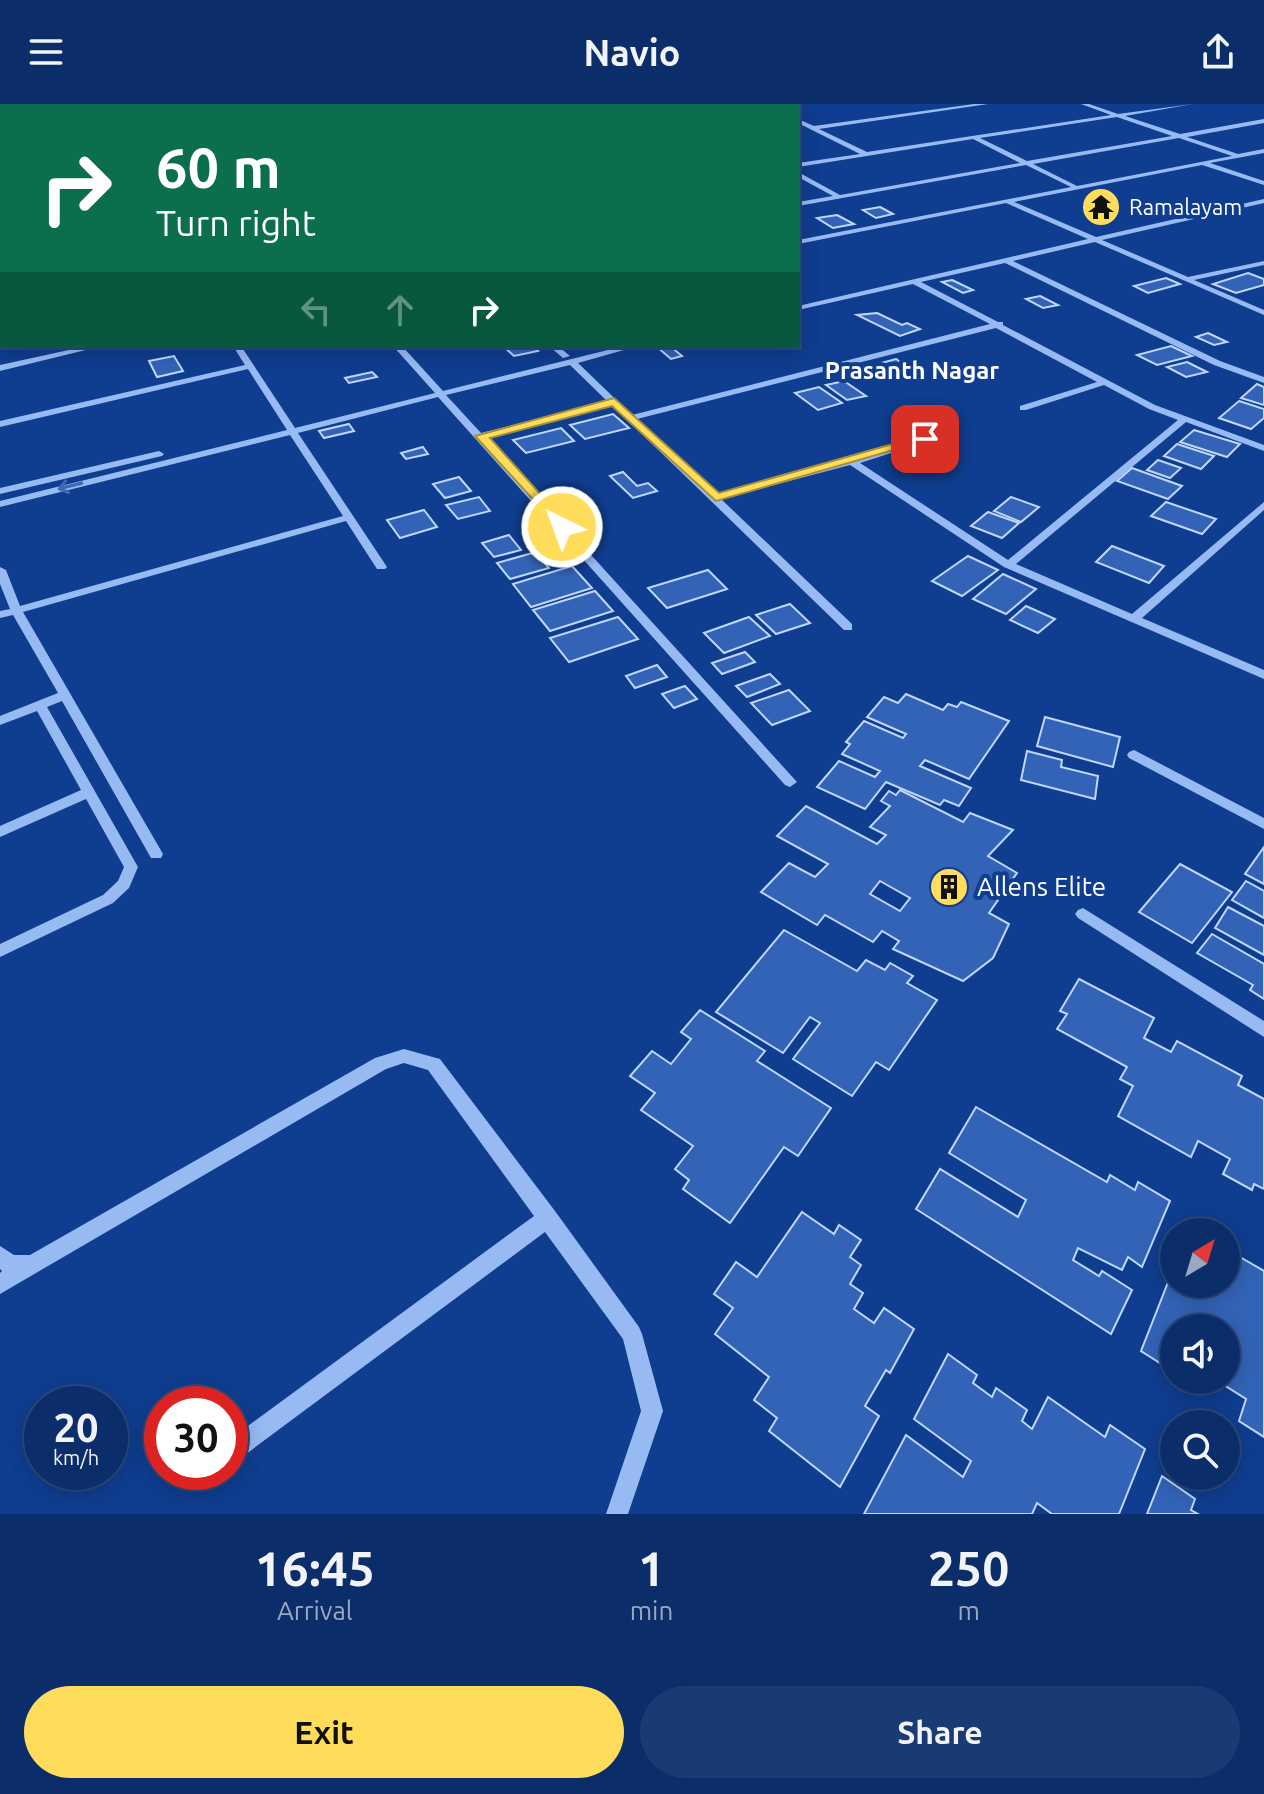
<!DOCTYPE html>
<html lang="en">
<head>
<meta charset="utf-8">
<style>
	:root { --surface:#0b2e6b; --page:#193a73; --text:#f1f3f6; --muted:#9aa8c1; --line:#2b4a7e; --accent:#ffdc59 }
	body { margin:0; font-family:Ubuntu,sans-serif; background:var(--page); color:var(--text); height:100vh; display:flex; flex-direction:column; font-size:30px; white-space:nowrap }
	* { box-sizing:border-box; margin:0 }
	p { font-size:26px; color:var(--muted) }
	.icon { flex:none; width:44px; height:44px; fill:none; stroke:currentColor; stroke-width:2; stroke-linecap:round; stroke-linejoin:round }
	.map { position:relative; height:1410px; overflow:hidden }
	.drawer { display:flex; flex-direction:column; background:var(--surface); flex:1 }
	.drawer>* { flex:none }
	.guide { position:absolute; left:0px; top:0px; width:800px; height:244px; box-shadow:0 4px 20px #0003,0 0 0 2px var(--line); background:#0b6e4f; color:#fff; overflow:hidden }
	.needle { width:52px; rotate:38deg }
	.fabs { position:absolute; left:1160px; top:1114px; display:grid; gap:16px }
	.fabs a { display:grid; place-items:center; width:80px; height:80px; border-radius:50%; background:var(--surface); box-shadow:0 4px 20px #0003,0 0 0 2px var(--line); font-size:40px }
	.speed { position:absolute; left:24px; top:1282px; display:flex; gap:16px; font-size:40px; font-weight:700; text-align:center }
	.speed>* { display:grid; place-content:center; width:104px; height:104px; border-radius:50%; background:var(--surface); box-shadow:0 4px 20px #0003,0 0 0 2px var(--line); line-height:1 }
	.speed small { font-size:20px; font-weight:400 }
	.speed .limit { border:12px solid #d22; background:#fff; color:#111 }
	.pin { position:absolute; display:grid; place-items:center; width:68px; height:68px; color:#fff; margin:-34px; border-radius:16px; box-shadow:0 4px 12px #0006 }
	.me { position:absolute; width:88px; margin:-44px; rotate:318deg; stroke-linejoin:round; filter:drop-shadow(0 0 6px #0008) }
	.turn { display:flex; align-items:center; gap:28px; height:168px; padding:0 24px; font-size:36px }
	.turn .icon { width:104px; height:104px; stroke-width:2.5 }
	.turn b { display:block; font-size:56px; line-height:68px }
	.lanes { display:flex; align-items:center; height:76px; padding:0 24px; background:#0003; justify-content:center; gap:40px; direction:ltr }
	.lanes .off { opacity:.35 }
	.eta { display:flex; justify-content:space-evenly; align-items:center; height:136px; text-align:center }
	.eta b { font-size:48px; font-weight:600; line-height:56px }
	.cta { display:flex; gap:16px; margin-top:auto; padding:16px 24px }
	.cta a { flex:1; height:92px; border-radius:48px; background:var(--accent); color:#111; font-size:32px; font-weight:600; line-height:92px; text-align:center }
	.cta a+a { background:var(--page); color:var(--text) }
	header { display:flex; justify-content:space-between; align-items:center; height:104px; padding:0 24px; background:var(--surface); font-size:36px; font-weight:600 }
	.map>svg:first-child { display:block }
	.building { fill:#3363b7; stroke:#bfd6fe; stroke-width:2; fill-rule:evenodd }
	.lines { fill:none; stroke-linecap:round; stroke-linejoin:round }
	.minor { fill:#97baf3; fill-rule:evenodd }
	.oneway { stroke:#3f69b2 }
	.route { fill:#ffdc59; stroke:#a68f3a; stroke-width:2 }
	.labels { text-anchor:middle; stroke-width:8; stroke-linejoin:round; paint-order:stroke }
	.far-poi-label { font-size:22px; fill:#fff; stroke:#0f3d8f; text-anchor:start }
	.far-neighbourhood-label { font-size:24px; font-weight:bold; fill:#fff; stroke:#0f3d8f }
	.poi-label { font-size:26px; fill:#fff; stroke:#0f3d8f; text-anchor:start }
</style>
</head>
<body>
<header><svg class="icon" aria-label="menu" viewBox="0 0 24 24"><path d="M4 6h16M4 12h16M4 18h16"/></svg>Navio<svg class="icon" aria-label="share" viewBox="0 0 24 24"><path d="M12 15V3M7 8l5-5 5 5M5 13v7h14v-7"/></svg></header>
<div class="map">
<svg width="1264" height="1410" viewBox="0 0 1264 1410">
	<rect width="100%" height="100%" fill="#0f3d8f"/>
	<g class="building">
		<polygon points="880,103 893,110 876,114 863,106"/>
		<polygon points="837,111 854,120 833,124 817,114"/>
		<polygon points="1248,169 1264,175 1264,181 1236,189 1213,180"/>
		<polygon points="1166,174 1180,180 1148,189 1134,182"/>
		<polygon points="952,176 973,186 963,189 942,178"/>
		<polygon points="1040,192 1058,201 1043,204 1026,195"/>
		<polygon points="877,209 902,221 907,219 920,225 900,232 857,211"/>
		<polygon points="1208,229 1227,238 1214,241 1196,233"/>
		<polygon points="503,242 532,242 538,247 514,252"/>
		<polygon points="656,242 670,242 682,252 671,255"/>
		<polygon points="1171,242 1192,252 1157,261 1137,251"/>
		<polygon points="174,252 183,267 157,273 149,257"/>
		<polygon points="896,255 920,271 897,276 874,261"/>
		<polygon points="1187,258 1207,268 1186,273 1167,263"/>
		<polygon points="372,268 377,273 349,279 345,274"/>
		<polygon points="844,277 866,292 847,296 826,281"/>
		<polygon points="1257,280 1264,283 1264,301 1241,294"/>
		<polygon points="819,283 842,299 818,306 795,289"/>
		<polygon points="1239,297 1264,305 1264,314 1251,325 1219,314"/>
		<polygon points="613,310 629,324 585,335 570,321"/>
		<polygon points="349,320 354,327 324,334 319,327"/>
		<polygon points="561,324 574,337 526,349 513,336"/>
		<polygon points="1194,326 1240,340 1227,353 1180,338"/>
		<polygon points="1177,340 1214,352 1201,365 1164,352"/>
		<polygon points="423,343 428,350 406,355 401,349"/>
		<polygon points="1158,356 1181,364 1170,374 1147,366"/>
		<polygon points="1132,364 1182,382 1168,395 1117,377"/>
		<polygon points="623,368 637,382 648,379 657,387 633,394 610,372"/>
		<polygon points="459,373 471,387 445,394 433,380"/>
		<polygon points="572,384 583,394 565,399 556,388"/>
		<polygon points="479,393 490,407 458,415 446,401"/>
		<polygon points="1011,393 1039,403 1021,418 994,407"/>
		<polygon points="1166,398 1216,415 1202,430 1151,412"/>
		<polygon points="424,406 437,423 400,434 387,416"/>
		<polygon points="988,408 1019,419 1002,434 971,422"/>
		<polygon points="509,431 521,446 494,453 482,439"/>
		<polygon points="1112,442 1164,462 1149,479 1096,458"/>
		<polygon points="536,448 549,464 510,475 497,459"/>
		<polygon points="968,452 998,466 962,492 932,477"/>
		<polygon points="572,462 592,484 531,503 513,480"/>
		<polygon points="708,466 727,485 667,504 648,484"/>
		<polygon points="1003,470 1036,485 1006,510 973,495"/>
		<polygon points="595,487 613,507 550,527 533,506"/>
		<polygon points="790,500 810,519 776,530 756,511"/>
		<polygon points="1026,502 1055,515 1038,529 1010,516"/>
		<polygon points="618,513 638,535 569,558 550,534"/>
		<polygon points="749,513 770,532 724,549 704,529"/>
		<polygon points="745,548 755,558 722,570 712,559"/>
		<polygon points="657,561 667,573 635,584 626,572"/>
		<polygon points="770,570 780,580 747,593 736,582"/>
		<polygon points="685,582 697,595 674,604 662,590"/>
		<polygon points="789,586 810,607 772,621 751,599"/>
		<polygon points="906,590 943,606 948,600 957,603 961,598 1009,617 969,675 925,656 920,662 971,684 959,702 944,696 940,701 886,678 865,705 817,683 839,657 875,673 880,667 842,650 850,640 846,638 864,617 903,634 906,630 867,613 884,593 898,599"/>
		<polygon points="1045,613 1120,633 1113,663 1037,642"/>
		<polygon points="1027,647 1062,656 1061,663 1098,672 1095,695 1021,676"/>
		<path d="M900,686L963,718L970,709L1013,726L988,752L1017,769L989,809L1009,820L993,854L963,877L893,845L899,837L882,827L873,838L825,811L817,821L761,788L789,759L815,773L828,760L777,732L806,702L877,740L886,731L870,723L890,702L881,697L889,687L896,691ZM880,777L910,794L900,807L870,790Z"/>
		<polygon points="1264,743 1264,780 1245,770"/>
		<polygon points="1180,760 1232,788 1192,839 1139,808"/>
		<polygon points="1246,777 1264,787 1264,814 1232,796"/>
		<polygon points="1228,803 1264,822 1264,851 1215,824"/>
		<polygon points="784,826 857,867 866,856 885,866 890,859 913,872 907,879 937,896 889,966 876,958 852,992 793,955 820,919 810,913 783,949 716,908"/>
		<polygon points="1212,830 1264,860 1264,895 1250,886 1253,881 1197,849"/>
		<polygon points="1079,875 1154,914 1144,934 1171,948 1177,937 1242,972 1238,981 1264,995 1264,1085 1254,1080 1252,1086 1223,1070 1230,1055 1198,1037 1191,1053 1118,1012 1133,982 1120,975 1127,963 1057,925 1067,910 1060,907"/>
		<polygon points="700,906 765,947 757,957 831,1004 798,1052 784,1043 730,1119 683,1085 689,1076 675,1065 693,1042 641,1006 655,989 630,972 652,947 671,960 691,935 681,928"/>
		<polygon points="976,1003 1107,1078 1110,1071 1135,1086 1138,1078 1170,1097 1142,1163 1128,1153 1122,1166 1078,1144 1073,1156 1099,1172 1102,1167 1132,1186 1111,1230 916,1105 940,1065 1018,1113 1026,1096 949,1049"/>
		<polygon points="802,1108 834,1130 839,1121 861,1136 850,1153 861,1161 850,1180 863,1189 854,1205 874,1219 884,1204 914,1225 890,1269 886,1266 865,1302 879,1312 840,1383 769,1327 777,1314 754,1296 769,1273 715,1230 733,1204 714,1190 736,1158 757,1173"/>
		<polygon points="1226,1145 1264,1167 1264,1333 1239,1317 1246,1295 1216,1276 1226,1276 1226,1224 1174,1224 1174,1268 1141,1247 1174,1163 1174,1180 1226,1180"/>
		<polygon points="948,1250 977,1271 973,1279 992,1293 996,1284 1027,1306 1022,1317 1032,1325 1048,1293 1105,1333 1110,1321 1145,1345 1119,1410 1052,1410 1037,1399 1032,1410 864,1410 906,1331 963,1373 971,1357 914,1315"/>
		<polygon points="1187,1276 1212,1276 1207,1289"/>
		<polygon points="1162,1372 1195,1395 1191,1406 1198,1410 1147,1410"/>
	</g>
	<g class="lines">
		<g class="minor">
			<polygon points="584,0 591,0 592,1 578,2"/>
			<path d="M974,0H988L819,25L867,48L1111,11L1081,0H1089L1118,10L1193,0L1125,12L1180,30L1264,15V19L1187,33L1238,50L1264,45V49L1210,59L1264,77V81L1202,61L1014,98L1096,133L1264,95V99L1102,136L1188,173L1264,157V161L1194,176L1264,206V211L1095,138L1013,157L1220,257L1264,273V279L1214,261L1005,159L921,178L998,218H1003V221L1155,301L1264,341V347L1186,318L1016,460L1132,510L1264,398V406L1142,514L1264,566V575L1004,463L850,361L721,395L852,520V526H844L612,301L485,334L797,678L790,683L785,681L438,293L298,329L387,463L385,465H377L346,417L23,508L163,750L161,754H151L62,597L47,603L138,763L129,784L113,799L0,853V840L103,791L118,777L124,763L86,695L0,733V722L81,686L37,607L0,621V612L58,589L13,511L0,514V507L10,505L0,480V463L6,466L20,502L343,412L290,331L0,403V397L287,326L248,265L0,323V317L245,261L233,242H241L295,324L435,289L393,242H402L443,287L624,242H638L578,259L632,311L990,220L913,180L798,206V202L1088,135L1006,99L798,140V136L1071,83L1026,61L798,102V98L833,92L798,73V68L840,91L1020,59L973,35L798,63V59L860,50L798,19V15L814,22ZM1117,13L1172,32L1027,57L980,34ZM1179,34L1232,52L1077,82L1033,60ZM996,224L1097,278L1020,302V306H1026L1104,281L1149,305L1178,316L1008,456L860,359L953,329V325H947L849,356L715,390L637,315ZM570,261L607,297L481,329L446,291Z"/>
			<polygon points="0,160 2,160 0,165"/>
			<rect x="0" y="202" width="2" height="4"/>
			<polygon points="87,242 102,242 0,267 0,261"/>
			<polygon points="549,242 558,242 570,252 563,254"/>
			<polygon points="159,347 164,350 162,352 0,390 0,384"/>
			<polygon points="1134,646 1264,714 1264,725 1129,654 1127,651 1129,648"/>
			<polygon points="1083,804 1264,917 1264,933 1078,814 1075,810 1078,806"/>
			<polygon points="404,945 440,955 555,1107 639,1223 642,1230 663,1307 628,1410 606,1410 641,1307 623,1235 545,1128 238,1356 230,1359 230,1335 534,1112 428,966 404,959 386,965 0,1190 0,1169 2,1167 0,1165 0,1142 14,1151 30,1151 375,954"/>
		</g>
	</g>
	<defs><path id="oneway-shaft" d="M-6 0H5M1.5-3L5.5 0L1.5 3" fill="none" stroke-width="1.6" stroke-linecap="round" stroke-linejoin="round" transform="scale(2)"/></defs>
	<use class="oneway" href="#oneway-shaft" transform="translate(70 382) rotate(166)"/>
	<polygon class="route" points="614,294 719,389 921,332 932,335 716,397 612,302 490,334 567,420 567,426 562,427 475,332"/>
	<defs>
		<g id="temple-disc" transform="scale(2)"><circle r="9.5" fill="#ffdc59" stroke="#0f3d8f"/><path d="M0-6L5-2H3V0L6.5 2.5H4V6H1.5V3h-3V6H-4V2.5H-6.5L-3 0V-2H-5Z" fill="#111"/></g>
		<g id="building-disc" transform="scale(2)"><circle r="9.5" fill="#ffdc59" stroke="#0f3d8f"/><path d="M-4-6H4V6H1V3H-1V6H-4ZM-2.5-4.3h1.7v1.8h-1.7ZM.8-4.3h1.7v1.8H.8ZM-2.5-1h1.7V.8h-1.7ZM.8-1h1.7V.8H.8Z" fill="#111"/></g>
	</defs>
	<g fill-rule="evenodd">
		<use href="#temple-disc" x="1101" y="103"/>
		<use href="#building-disc" x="949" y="783"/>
	</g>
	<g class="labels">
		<g class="far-poi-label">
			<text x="1129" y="111">Ramalayam</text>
		</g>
		<g class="far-neighbourhood-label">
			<text x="912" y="275">Prasanth Nagar</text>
		</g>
		<g class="poi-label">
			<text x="977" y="792">Allens Elite</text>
		</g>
	</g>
</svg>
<div class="fabs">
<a><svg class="needle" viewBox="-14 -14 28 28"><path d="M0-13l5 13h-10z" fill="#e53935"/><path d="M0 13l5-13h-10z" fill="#9aa8c1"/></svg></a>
<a><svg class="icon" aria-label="sound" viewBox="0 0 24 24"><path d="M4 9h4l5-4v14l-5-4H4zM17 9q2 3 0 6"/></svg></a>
<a><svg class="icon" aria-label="search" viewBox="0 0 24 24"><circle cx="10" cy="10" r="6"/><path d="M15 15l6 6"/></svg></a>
</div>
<div class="speed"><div>20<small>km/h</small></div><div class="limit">30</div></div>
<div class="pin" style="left:925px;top:335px;background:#d93025"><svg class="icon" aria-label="arrive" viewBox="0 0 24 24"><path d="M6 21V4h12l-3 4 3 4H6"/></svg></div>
<svg class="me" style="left:562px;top:423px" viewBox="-20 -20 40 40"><circle r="17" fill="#ffdc59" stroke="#fff" stroke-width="3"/><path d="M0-11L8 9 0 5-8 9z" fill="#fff"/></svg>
<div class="guide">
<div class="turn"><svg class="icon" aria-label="right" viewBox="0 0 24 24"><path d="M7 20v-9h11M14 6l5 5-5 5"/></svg><div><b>60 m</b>Turn right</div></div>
<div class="lanes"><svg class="icon off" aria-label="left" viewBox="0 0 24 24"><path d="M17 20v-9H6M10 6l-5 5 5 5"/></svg><svg class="icon off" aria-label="ahead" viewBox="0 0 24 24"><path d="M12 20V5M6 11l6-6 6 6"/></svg><svg class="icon" aria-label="right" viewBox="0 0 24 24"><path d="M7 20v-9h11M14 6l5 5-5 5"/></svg></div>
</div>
</div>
<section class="drawer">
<div class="eta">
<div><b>16:45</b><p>Arrival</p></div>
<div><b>1</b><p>min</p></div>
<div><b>250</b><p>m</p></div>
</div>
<div class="cta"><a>Exit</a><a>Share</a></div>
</section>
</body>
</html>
